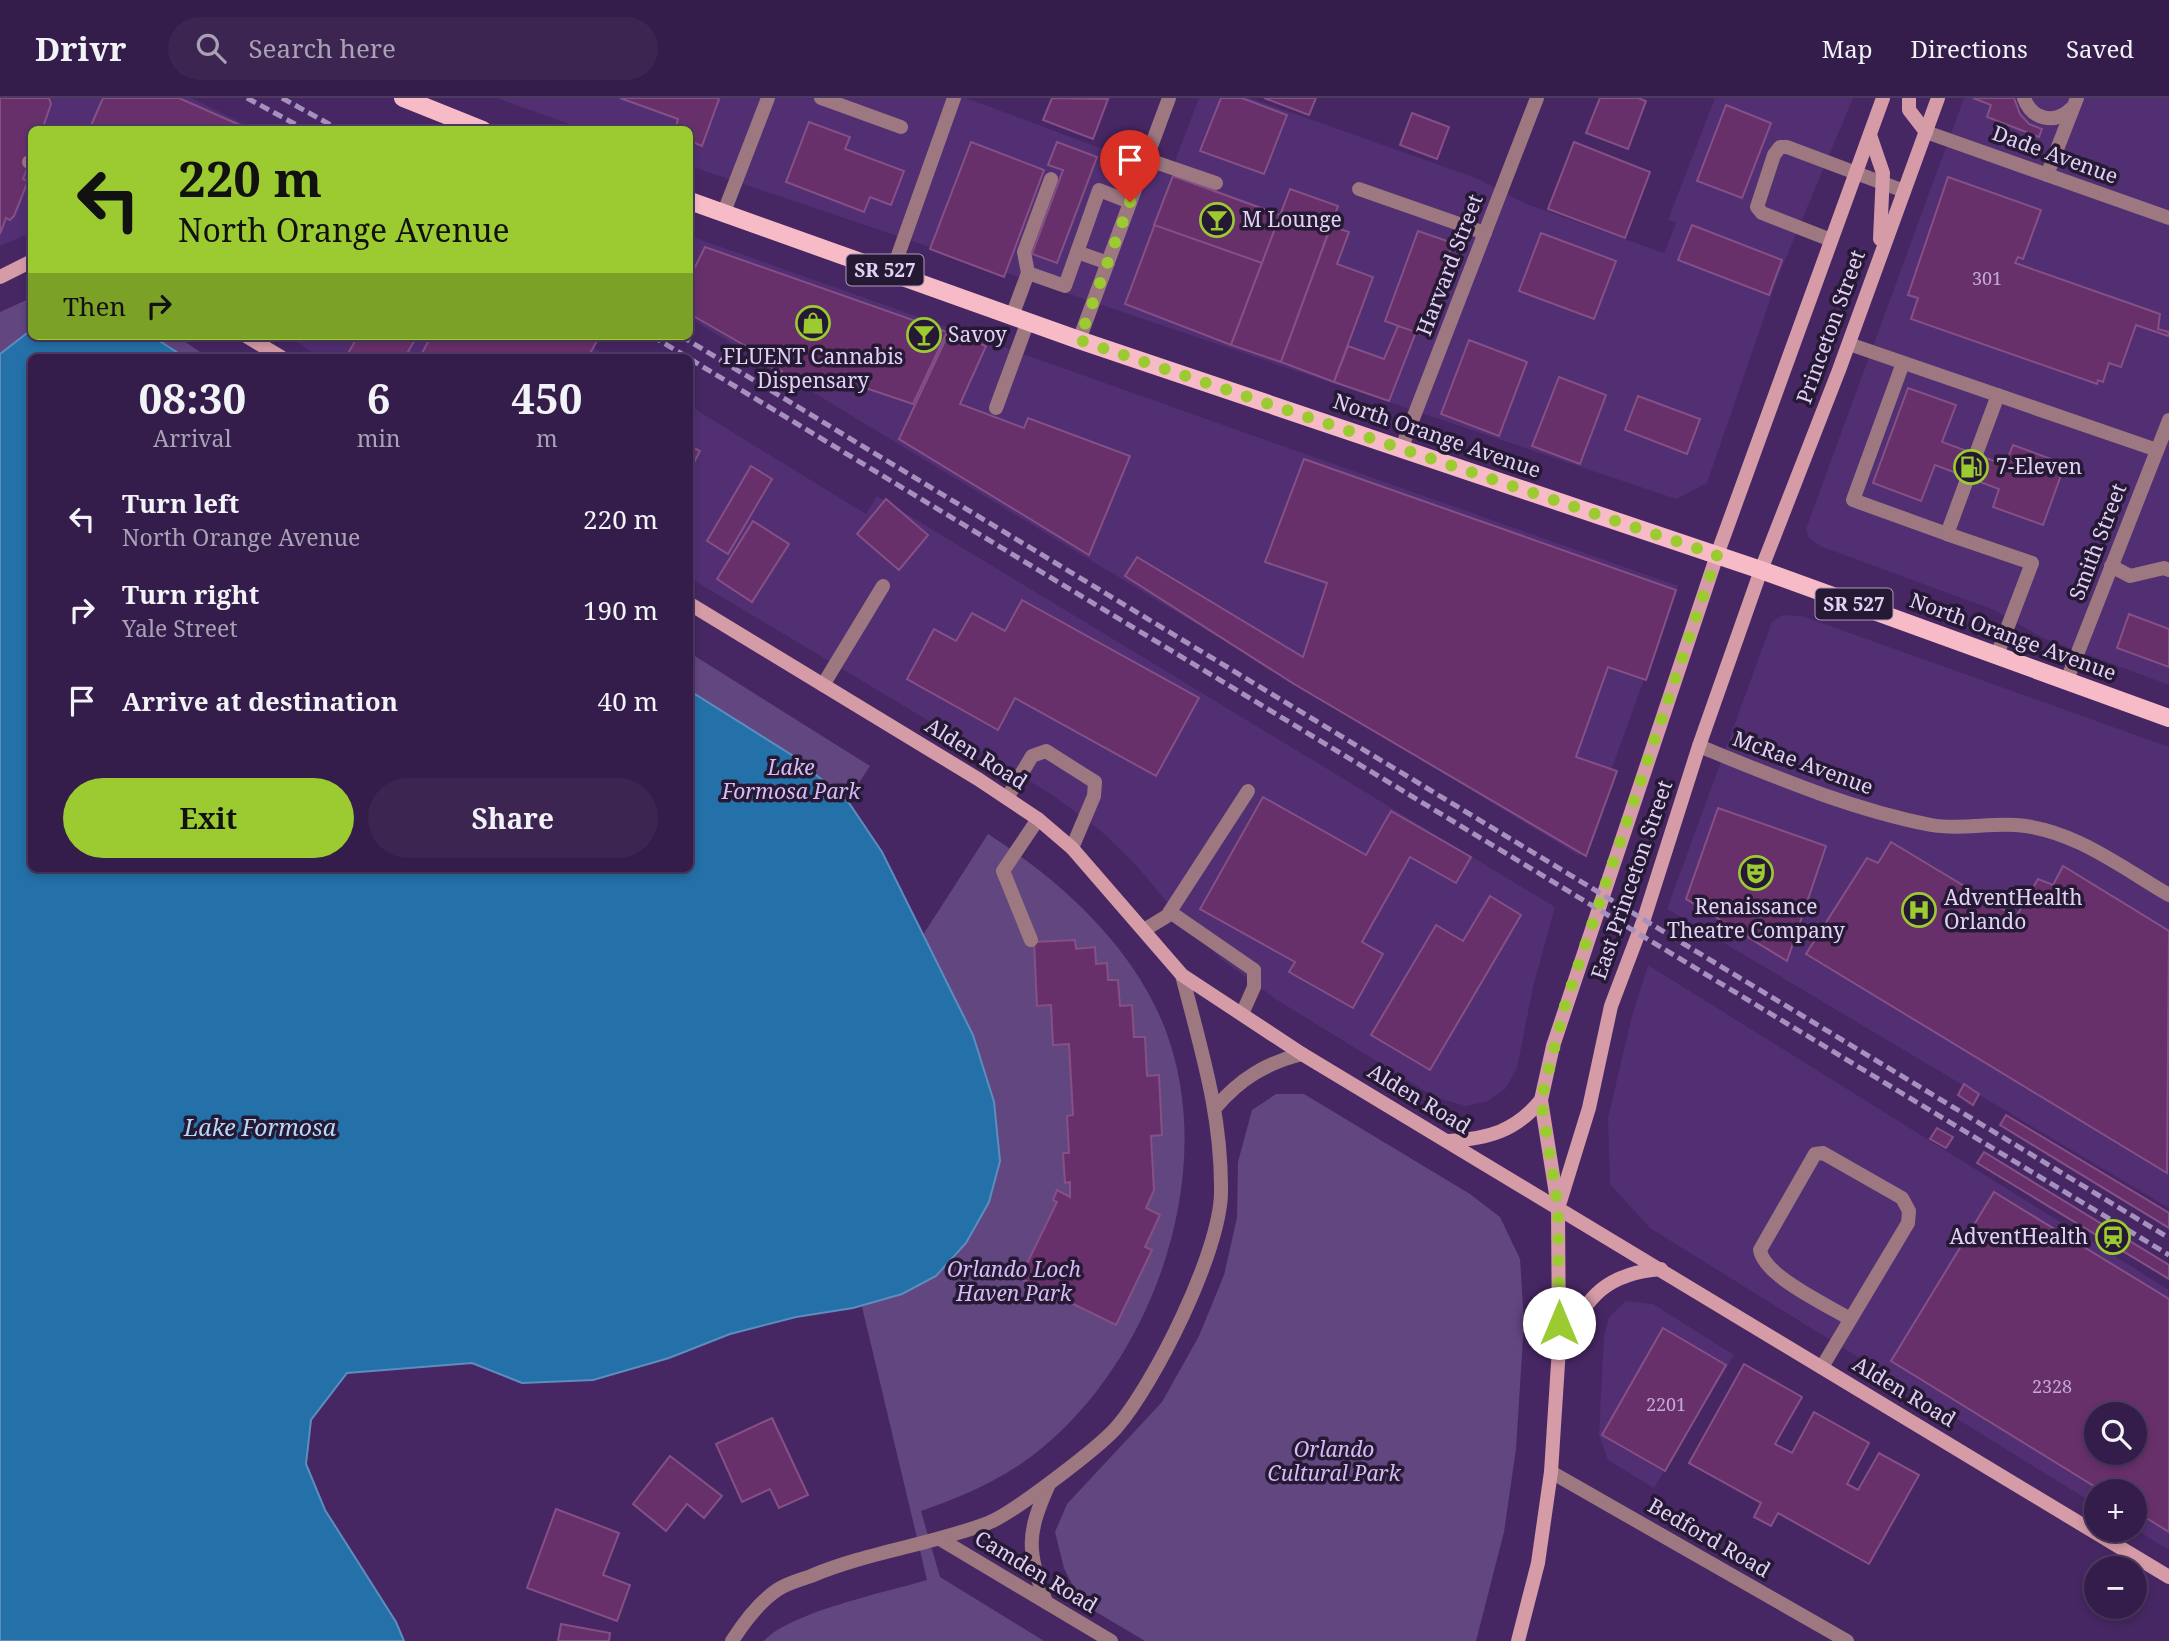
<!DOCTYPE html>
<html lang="en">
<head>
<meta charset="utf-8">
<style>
	:root { --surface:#341d4a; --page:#3c2651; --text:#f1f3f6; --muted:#a9a2b5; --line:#4e3b62; --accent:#9cca31 }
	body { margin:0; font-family:"Noto Serif",serif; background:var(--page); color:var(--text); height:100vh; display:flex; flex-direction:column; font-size:26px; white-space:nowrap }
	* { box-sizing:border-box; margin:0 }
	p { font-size:23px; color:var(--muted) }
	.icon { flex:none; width:38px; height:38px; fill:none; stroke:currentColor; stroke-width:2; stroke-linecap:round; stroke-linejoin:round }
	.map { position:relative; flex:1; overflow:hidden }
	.panel { position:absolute; left:28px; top:256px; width:665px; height:518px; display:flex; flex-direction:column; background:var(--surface); border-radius:10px; box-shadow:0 4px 10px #0003,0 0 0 2px var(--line) }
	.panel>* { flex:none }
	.top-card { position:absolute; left:28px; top:28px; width:665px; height:214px; border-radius:10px; box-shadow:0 4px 10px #0003,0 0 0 2px var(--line); background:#9cca31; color:#111; overflow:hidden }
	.buttons { position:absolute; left:2084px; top:1304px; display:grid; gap:14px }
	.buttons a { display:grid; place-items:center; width:63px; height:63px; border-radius:50%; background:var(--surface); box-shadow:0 4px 10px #0003,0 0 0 2px var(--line); font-size:35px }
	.pin { position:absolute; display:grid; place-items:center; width:60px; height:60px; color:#fff; margin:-72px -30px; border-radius:50% 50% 50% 0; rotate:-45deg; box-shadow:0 0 7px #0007 }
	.pin .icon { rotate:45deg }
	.me { position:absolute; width:77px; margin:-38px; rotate:0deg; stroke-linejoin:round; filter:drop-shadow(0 0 5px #0008) }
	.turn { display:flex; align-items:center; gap:24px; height:147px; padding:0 35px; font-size:32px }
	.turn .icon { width:91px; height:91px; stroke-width:2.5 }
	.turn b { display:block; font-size:49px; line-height:60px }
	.then { display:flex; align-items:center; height:66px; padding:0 35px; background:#0003; gap:14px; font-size:26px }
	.eta { display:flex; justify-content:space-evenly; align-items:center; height:119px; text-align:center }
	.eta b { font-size:42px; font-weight:700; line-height:49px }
	.cta { display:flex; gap:14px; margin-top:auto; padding:14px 35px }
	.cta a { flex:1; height:80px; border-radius:42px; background:var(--accent); color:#111; font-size:28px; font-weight:700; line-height:80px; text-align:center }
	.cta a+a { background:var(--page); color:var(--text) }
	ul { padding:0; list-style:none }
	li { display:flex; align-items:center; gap:21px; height:91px; padding:0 35px }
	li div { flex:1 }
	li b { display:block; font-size:26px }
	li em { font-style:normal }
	header { display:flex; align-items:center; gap:42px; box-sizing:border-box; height:98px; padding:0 35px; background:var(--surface); border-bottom:2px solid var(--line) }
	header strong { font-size:33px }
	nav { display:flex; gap:38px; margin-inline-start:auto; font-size:24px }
	.search { width:490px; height:63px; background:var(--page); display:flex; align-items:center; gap:18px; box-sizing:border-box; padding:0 24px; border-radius:38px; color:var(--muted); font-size:26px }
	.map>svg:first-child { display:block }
	.built { fill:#512f72; fill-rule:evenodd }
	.green { fill:#62467f }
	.water { fill:#2470a8; stroke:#5d8dbf; stroke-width:2 }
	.building { fill:#68306b; stroke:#845086; stroke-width:2; fill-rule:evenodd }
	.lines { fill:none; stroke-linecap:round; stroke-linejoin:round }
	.lane { stroke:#9d7880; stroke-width:14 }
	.street { stroke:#9d7880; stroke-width:14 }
	.secondary { stroke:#d59ba7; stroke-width:14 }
	.primary { stroke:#f7bbc7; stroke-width:18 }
	.rail { stroke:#a691be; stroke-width:5; stroke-dasharray:10 5; stroke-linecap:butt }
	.route { stroke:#9cca31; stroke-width:12; stroke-dasharray:0 21.6 }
	.labels { text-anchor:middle; stroke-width:7; stroke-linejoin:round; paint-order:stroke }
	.number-label { font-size:18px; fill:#c3a9d2 }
	.shield { fill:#261934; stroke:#a99abb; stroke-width:2 }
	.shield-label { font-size:19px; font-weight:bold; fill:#e1d1f5 }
	.street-label { font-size:21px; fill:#e1d1f5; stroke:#261934 }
	.poi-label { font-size:21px; fill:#e1d1f5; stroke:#261934; text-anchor:start }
	.park-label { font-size:21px; font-style:italic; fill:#d6bbf7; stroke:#261934 }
	.water-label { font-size:23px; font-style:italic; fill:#b6d9f9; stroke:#261934 }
</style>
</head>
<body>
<header>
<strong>Drivr</strong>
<div class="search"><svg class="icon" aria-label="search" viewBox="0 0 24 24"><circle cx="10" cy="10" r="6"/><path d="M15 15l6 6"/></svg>Search here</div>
<nav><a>Map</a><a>Directions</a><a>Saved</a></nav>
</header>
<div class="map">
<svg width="2169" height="1543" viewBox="0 0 2169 1543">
	<rect width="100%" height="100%" fill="#462763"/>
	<g class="built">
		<polygon points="0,0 191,0 254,31 32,32 31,135 0,148"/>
		<polygon points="497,0 966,0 1170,76 1199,0 1250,0 1476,80 1524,105 1664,155 1676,125 1668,122 1715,0 1853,0 1778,179 1707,385 1676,401 690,68 690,32 583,31"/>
		<polygon points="1964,0 2169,0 2169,587 2043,540 1994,512 1820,448 1809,440 1806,431"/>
		<polygon points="690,138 1678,488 1580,758 690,220"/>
		<polygon points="287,238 574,238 609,259 320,259"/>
		<polygon points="690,308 866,416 877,398 1555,809 1533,889 1517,970 1505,991 1488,1003 1466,1008 1435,999 1277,902 1221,861 1190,831 1134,765 1101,733 1051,696 690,480"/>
		<polygon points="1783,517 1802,518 2169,649 2169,1110 1667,811 1772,524"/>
		<path d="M1648,867L2169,1192V1452L2135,1431V1393H2096V1407L1650,1130L1610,1086L1608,1020L1632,918ZM2096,1316H2135V1354H2096Z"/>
		<polygon points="1626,1203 1653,1206 1734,1257 1654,1390 1608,1362 1599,1337 1604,1238 1609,1219"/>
	</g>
	<g class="green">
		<polygon points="31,200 32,238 177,238 207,259 32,259 0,366 0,214"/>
		<polygon points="690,555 870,668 809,760 690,676"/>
		<path d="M988,736C1060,782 1132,847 1164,928C1220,1069 1156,1256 1042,1350C1006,1380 964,1398 921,1413L940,1479L1044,1543H764C790,1514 887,1494 927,1482L853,1171L899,874Z"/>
		<polygon points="1276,996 1304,996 1470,1096 1500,1119 1520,1161 1524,1224 1516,1351 1504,1434 1476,1543 1145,1543 1081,1505 1064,1470 1055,1434 1067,1406 1162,1304 1199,1238 1224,1177 1237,1120 1238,1064 1252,1012"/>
	</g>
	<polygon class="water" points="31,232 32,238 152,238 184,259 32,259 32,770 690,770 690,593 795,659 849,705 882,754 973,937 994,1004 1000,1063 989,1104 966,1145 936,1178 902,1196 853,1210 796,1219 730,1236 669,1260 593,1282 522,1285 472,1265 347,1275 311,1322 306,1366 325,1412 396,1524 404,1543 0,1543 0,256"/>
	<g class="building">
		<polygon points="0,0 49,0 51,6 42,32 32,32 32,58 23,81 28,83 14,118 10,122 6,120 0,136"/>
		<polygon points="103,0 179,0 251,32 89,32"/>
		<polygon points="620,0 716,0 719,1 702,48 690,43 690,32 675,32 678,21"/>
		<polygon points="1052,0 1108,1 1093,41 1043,22"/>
		<polygon points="1221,0 1242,0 1287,17 1264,76 1200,53"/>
		<polygon points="1264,0 1316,0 1309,17"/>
		<polygon points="1600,0 1638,0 1646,3 1628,51 1586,35"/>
		<polygon points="1973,0 2014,0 2020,16 2029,26 2042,31 2039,39 1987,19 1991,7"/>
		<polygon points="1726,7 1771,25 1742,100 1697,83"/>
		<polygon points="1412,15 1449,29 1437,61 1400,47"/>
		<polygon points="809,24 850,39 845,51 904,73 891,107 870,99 864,114 786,84"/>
		<polygon points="971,44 1044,72 1004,179 930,151"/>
		<polygon points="1057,44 1097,59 1057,165 1032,156 1063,72 1048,67"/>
		<polygon points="1574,44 1650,74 1625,140 1548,111"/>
		<polygon points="1173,78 1280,117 1231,247 1125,206"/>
		<polygon points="1173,78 1280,117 1262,165 1154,127"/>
		<polygon points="1948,79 2041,112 2023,161 2018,159 2015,165 2160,216 2158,231 2169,234 2168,238 2136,227 2121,269 2109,265 2103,284 2098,282 2097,286 1911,221 1918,200 1908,197"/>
		<polygon points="1290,91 1338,108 1281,264 1231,247"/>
		<polygon points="1692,127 1782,162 1769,197 1678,162"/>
		<polygon points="1331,128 1349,134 1337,166 1373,179 1334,284 1281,264"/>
		<polygon points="1418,133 1453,145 1419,236 1385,223"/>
		<polygon points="1541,135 1616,163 1594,221 1519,193"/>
		<polygon points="705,149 947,234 913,306 827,277 823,293 781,278 782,273 761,266 763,258 690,216 690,179"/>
		<polygon points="1398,228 1416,234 1389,303 1334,284 1348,248 1384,261"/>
		<polygon points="949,234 986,248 960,306 1024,330 1028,320 1130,358 1089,457 899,341"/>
		<polygon points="358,238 417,238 405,259 346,259"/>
		<polygon points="431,238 588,238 597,243 588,259 420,259"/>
		<polygon points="1469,242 1527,264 1499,338 1441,316"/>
		<polygon points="1559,279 1606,297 1580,366 1532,348"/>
		<polygon points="1908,290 1956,307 1942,344 2005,367 2013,347 2065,366 2043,427 1993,409 1999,391 1935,367 1921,403 1873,385"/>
		<polygon points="1638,298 1700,321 1687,356 1625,332"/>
		<polygon points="690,348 700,353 690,372"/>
		<polygon points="1304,361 1676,492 1646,582 1608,569 1576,659 1617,673 1586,758 1294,586 1125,478 1137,459 1303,559 1327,485 1265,464"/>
		<polygon points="751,368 772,381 728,456 707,443"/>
		<polygon points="886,401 928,437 899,472 857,436"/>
		<polygon points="753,423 789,446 752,504 717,481"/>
		<polygon points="1022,502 1199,600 1156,678 1015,600 998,632 907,581 934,531 956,543 972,515 1005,533"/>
		<polygon points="2129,516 2169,531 2169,569 2117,550"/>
		<polygon points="1263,699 1366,757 1391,713 1471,759 1456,785 1410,759 1362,844 1383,856 1353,910 1289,874 1295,864 1200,811"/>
		<polygon points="1718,710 1826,748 1787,863 1686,801"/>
		<polygon points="1891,744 2016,819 2038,781 2053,787 2063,768 2169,833 2167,1075 1806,856 1867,760 1878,765"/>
		<polygon points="1490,798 1521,817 1430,972 1371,937 1436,827 1463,843"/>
		<polygon points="1075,842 1076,851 1095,849 1096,866 1107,865 1108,882 1118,882 1120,908 1132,907 1134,939 1145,939 1147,978 1159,977 1162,1037 1151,1038 1154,1092 1146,1110 1160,1117 1145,1149 1152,1152 1116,1227 1020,1180 1057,1104 1053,1102 1057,1092 1070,1099 1070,1084 1065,1085 1063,1055 1069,1055 1067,1018 1073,1017 1069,946 1053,947 1051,907 1037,908 1034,844"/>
		<polygon points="1964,986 1979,996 1973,1007 1958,997"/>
		<polygon points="2006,1017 2169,1115 2169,1130 2000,1027"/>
		<polygon points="1937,1030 1953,1039 1946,1050 1930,1041"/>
		<polygon points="1984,1054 2169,1167 2169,1181 1977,1065"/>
		<path d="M1994,1094L2169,1201V1434L2135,1413V1393H2102L1891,1263ZM2096,1316H2135V1354H2096Z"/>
		<polygon points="1663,1230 1726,1267 1665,1373 1602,1337"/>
		<polygon points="1744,1266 1802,1299 1775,1346 1792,1355 1814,1314 1869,1345 1847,1386 1858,1392 1879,1355 1919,1377 1869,1466 1778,1415 1771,1428 1754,1419 1761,1405 1689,1365"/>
		<polygon points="772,1320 808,1397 779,1410 770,1391 742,1404 716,1346"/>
		<polygon points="670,1358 722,1398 704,1420 687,1406 666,1433 633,1406"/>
		<polygon points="556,1411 619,1435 603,1477 630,1487 617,1523 527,1490"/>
		<polygon points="561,1526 610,1535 609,1543 558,1543"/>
	</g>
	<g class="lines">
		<g class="lane">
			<polyline points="821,0 901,29"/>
			<path d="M2024,0C2032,22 2055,27 2072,10"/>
			<polyline points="1146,61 1216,85"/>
			<polyline points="29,64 32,65"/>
			<polyline points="2047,77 2077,0"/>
			<polyline points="1051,81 1024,154 1028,175 1065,188 1099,92 1130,104"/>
			<polyline points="1359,91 1485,135"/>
			<polyline points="1831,142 1762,115 1757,109 1774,57 1780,49 1787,49 1904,93"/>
			<polyline points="1077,154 1108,165"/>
			<polyline points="892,174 954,0"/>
			<polyline points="1012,218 1028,175"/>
			<polyline points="1849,246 2157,352"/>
			<polyline points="1903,265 1853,402 1947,436"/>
			<polyline points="996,310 1028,223"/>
			<polyline points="1976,356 1998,297"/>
			<polyline points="1968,379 1947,436 2032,465 1997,557"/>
			<polyline points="2111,468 2130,478 2164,470 2169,472"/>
			<polyline points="823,587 883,488"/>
			<polyline points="1007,700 1032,658 1046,653 1095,684 1094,698 1072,750"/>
			<polyline points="1170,814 1254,872 1254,889 1242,916"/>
			<polyline points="1144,832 1167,818 1248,693"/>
			<polyline points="1031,842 1003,773 1038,721"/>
			<path d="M1822,1269L1908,1125L1909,1113L1902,1100L1823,1055L1815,1056L1760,1152C1764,1178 1827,1207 1850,1221"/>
		</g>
		<g class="street">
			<polyline points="1926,34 2169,120"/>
			<polyline points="724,114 768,0"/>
			<polyline points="1079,242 1169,0"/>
			<polyline points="1402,349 1537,0"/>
			<polyline points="2067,582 2169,322"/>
			<path d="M1699,648C1775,679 1850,711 1931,727C1959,732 1988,725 2016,727C2073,731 2121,769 2169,797"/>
			<path d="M1216,1009C1240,981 1266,965 1302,956"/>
			<polyline points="1551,1374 1847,1543"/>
			<polyline points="940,1441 1111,1543"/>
			<path d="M1046,1504C1027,1452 1026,1437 1049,1386"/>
			<path d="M732,1543C744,1524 758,1505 777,1492C787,1485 800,1482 811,1478C868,1454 930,1447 988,1425C1012,1416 1098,1350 1116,1330C1155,1285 1220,1154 1221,1095C1222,1016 1201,952 1182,877"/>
		</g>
		<g class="secondary">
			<polyline points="1909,0 1909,12 1926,34"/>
			<polyline points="1870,37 1883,75 1880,141"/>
			<polyline points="0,179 32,163"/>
			<polyline points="246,238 281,259"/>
			<polyline points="690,506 978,681 1038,721 1072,750 1182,877 1302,956 2169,1479"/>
			<path d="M1448,1043C1488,1041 1516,1033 1541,1002"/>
			<polyline points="1560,1104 1589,1010 1611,908 1644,821 1699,648 1761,472 1839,272 1938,0"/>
			<path d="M1560,1248C1589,1201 1601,1176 1661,1171"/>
			<polyline points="1518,1543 1538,1465 1551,1374 1559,1250 1558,1109 1541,1002 1553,948 1717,457 1883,0"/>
		</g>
		<g class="primary">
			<polyline points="403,0 483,32"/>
			<polyline points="690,103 1079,242 1761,472 2169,620"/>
		</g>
		<g class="rail">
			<polyline points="247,0 306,32"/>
			<polyline points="282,0 340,32"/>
			<polyline points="652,238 687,259"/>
			<polyline points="681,238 2169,1140"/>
			<polyline points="690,261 2169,1157"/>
		</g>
	</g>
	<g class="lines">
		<polyline class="route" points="1130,104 1079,242 1717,457 1566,904 1541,1002 1558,1109 1559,1225"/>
	</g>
	<defs>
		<g id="bar-ring" transform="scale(1.75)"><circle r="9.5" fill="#261934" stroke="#9cca31" stroke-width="1.5"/><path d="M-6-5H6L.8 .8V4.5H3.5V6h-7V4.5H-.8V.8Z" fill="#9cca31"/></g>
		<g id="shop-ring" transform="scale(1.75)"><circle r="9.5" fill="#261934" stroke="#9cca31" stroke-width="1.5"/><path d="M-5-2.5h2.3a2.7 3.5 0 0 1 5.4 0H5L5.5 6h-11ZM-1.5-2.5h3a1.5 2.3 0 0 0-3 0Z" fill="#9cca31"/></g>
		<g id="fuel-ring" transform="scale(1.75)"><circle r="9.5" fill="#261934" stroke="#9cca31" stroke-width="1.5"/><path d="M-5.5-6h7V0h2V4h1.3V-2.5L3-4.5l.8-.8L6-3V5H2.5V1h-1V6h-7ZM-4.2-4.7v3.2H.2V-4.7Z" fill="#9cca31"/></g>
		<g id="theatre-ring" transform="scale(1.75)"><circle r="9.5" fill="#261934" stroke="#9cca31" stroke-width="1.5"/><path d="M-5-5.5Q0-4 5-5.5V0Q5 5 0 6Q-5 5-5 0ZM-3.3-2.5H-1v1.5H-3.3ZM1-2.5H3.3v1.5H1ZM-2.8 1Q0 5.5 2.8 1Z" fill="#9cca31"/></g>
		<g id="hospital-ring" transform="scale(1.75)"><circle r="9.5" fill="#261934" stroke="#9cca31" stroke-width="1.5"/><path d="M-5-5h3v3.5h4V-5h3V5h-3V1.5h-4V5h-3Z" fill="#9cca31"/></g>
		<g id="station-ring" transform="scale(1.75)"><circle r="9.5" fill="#261934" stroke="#9cca31" stroke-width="1.5"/><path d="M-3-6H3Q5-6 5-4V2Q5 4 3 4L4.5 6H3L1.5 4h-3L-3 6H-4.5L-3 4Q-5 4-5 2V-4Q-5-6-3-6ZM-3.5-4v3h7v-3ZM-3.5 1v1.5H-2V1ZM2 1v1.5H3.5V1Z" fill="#9cca31"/></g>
	</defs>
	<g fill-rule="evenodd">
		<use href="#bar-ring" x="1217" y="122"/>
		<use href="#shop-ring" x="813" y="225"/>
		<use href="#bar-ring" x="924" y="237"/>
		<use href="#fuel-ring" x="1971" y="369"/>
		<use href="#theatre-ring" x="1756" y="775"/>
		<use href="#hospital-ring" x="1919" y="812"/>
		<use href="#station-ring" x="2113" y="1139"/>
	</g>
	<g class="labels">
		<g class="number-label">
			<text x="1987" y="187">301</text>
			<text x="2052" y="1295">2328</text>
			<text x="1666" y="1313">2201</text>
		</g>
		<g class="shield">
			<rect x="846.5" y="156.5" width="77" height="31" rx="5"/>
			<rect x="1815.5" y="490.5" width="77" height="31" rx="5"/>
		</g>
		<g class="shield-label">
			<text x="885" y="179">SR 527</text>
			<text x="1854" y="513">SR 527</text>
		</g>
		<g class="street-label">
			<text transform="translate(2055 57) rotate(20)" y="7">Dade Avenue</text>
			<text transform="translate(1450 167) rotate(-69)" y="7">Harvard Street</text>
			<text transform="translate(1831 229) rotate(-70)" y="7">Princeton Street</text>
			<text transform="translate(1437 338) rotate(19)" y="7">North Orange Avenue</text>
			<text transform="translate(2098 444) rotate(-69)" y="7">Smith Street</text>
			<text transform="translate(2013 539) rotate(20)" y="7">North Orange Avenue</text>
			<text transform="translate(976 656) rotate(32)" y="7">Alden Road</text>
			<text transform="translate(1803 665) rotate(20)" y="7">McRae Avenue</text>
			<text transform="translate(1632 782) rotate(-71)" y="7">East Princeton Street</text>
			<text transform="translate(1419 1001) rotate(31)" y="7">Alden Road</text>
			<text transform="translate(1904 1294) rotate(31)" y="7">Alden Road</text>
			<text transform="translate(1709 1440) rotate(30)" y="7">Bedford Road</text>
			<text transform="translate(1036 1474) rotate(31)" y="7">Camden Road</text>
		</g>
		<g class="poi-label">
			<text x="1242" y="129">M Lounge</text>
			<text x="948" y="244">Savoy</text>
			<text x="813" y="266" text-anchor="middle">FLUENT Cannabis<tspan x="813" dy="24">Dispensary</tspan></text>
			<text x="1996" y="376">7-Eleven</text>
			<text x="1944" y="807">AdventHealth<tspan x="1944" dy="24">Orlando</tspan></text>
			<text x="1756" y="816" text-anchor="middle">Renaissance<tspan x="1756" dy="24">Theatre Company</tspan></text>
			<text x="2088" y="1146" text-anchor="end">AdventHealth</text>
		</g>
		<g class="park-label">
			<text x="791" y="677">Lake<tspan x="791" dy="24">Formosa Park</tspan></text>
			<text x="1014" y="1179">Orlando Loch<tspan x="1014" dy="24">Haven Park</tspan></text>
			<text x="1334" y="1359">Orlando<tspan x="1334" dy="24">Cultural Park</tspan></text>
		</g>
		<g class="water-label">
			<text x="260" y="1038">Lake Formosa</text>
		</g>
	</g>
</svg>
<div class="buttons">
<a><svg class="icon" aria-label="search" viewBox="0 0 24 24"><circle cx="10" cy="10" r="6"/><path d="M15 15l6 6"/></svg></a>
<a>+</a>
<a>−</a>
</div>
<div class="pin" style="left:1130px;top:104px;background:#d93025"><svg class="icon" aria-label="arrive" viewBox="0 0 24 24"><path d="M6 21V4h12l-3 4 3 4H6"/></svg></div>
<svg class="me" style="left:1559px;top:1225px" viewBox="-20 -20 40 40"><circle r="19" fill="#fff"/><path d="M0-13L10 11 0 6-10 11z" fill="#9cca31"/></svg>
<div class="top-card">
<div class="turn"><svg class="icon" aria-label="left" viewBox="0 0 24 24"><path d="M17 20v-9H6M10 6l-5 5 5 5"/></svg><div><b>220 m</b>North Orange Avenue</div></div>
<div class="then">Then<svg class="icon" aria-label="right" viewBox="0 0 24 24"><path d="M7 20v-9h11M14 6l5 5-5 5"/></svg></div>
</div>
<section class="panel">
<div class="eta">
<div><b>08:30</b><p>Arrival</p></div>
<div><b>6</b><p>min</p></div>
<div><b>450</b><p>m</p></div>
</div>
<ul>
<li><svg class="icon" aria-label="left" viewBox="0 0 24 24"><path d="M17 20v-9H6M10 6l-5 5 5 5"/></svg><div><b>Turn left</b><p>North Orange Avenue</p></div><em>220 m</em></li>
<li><svg class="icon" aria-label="right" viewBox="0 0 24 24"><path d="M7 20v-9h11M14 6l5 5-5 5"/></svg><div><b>Turn right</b><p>Yale Street</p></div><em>190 m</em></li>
<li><svg class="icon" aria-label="arrive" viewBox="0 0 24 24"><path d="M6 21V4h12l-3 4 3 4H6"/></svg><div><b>Arrive at destination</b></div><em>40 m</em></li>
</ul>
<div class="cta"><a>Exit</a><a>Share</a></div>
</section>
</div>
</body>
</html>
